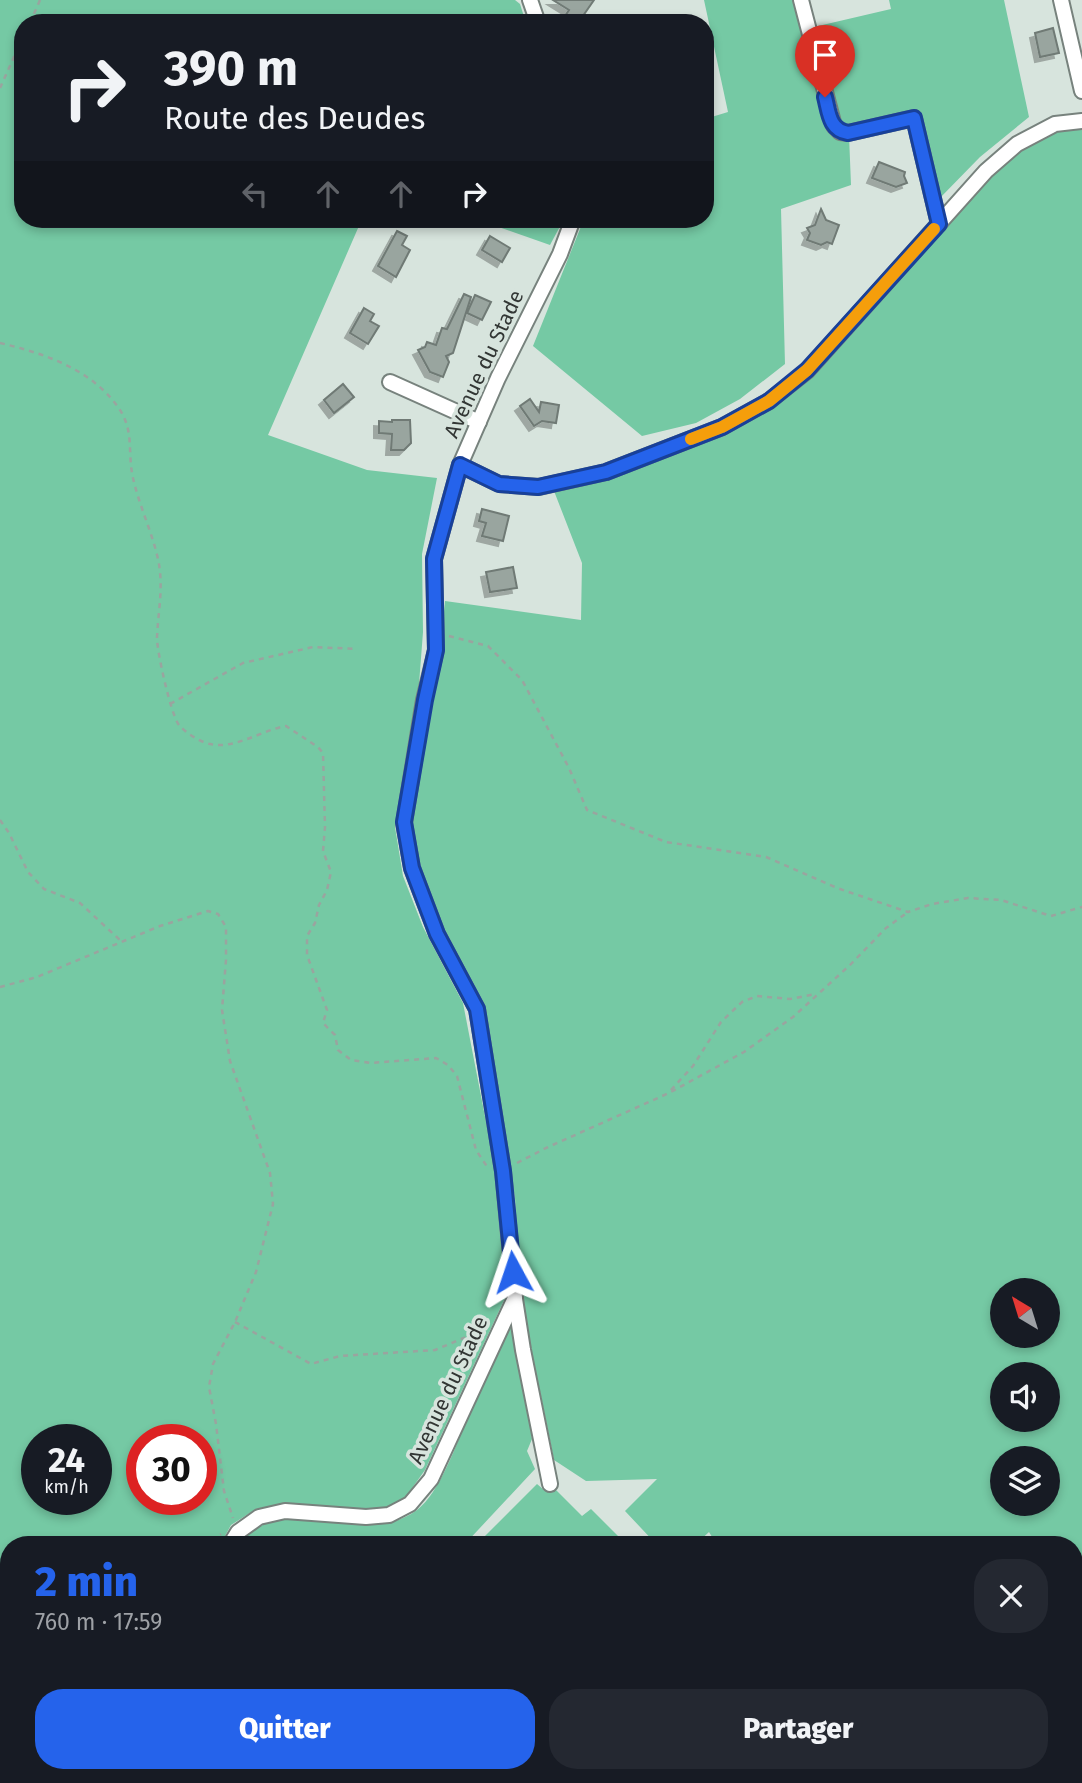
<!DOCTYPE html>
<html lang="fr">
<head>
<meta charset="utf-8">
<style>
	:root { --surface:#171b24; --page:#242831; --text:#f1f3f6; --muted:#9ea1a6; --accent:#2563eb }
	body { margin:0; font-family:"Fira Sans",sans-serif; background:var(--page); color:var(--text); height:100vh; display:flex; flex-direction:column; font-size:26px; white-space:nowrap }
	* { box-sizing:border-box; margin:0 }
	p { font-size:23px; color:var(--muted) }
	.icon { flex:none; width:38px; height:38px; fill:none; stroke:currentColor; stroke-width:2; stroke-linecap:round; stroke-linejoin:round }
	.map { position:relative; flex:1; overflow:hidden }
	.details { position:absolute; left:0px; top:1536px; width:1083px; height:247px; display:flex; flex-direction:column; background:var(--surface); border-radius:28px 28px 0 0; box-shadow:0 4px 10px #0003 }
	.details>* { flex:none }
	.banner { position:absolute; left:14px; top:14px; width:700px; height:214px; border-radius:28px; box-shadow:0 4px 10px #0003; background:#171b24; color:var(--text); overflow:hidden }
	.needle { width:46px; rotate:322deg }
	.fabs { position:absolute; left:990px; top:1278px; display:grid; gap:14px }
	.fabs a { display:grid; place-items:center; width:70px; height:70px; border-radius:50%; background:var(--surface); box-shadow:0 4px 10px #0003; font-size:35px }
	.speed { position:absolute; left:21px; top:1424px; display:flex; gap:14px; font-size:35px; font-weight:700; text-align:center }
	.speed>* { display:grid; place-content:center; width:91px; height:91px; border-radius:50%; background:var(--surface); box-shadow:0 4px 10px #0003; line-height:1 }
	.speed small { font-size:18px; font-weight:400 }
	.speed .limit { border:10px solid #d22; background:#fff; color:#111 }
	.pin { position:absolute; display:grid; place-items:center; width:60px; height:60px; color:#fff; margin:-72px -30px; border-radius:50% 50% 50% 0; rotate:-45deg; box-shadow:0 0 7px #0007 }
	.pin .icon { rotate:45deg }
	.me { position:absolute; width:77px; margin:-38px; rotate:355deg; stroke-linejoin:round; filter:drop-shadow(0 0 5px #0008) }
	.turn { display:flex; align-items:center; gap:24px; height:147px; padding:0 35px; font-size:32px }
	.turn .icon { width:91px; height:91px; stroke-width:2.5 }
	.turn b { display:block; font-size:49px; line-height:60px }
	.lanes { display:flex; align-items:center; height:66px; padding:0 35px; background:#0003; justify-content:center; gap:35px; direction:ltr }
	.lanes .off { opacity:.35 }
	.round { display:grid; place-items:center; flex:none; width:74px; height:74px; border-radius:28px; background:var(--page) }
	.overview { display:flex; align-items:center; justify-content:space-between; height:119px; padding:0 35px }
	h1 { font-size:42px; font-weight:800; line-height:52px; color:var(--accent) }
	.cta { display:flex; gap:14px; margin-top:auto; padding:14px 35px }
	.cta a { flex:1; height:80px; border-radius:28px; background:var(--accent); color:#fff; font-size:28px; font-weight:800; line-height:80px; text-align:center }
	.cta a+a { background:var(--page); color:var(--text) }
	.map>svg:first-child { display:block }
	.green { fill:#75c9a4; fill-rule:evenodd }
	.building { fill:#99a59f; stroke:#6f7a75; stroke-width:2; filter:url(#shadow) }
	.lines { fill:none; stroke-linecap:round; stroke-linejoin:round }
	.minor-casing { stroke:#77827d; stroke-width:18 }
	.path { stroke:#9aa49f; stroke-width:2.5; stroke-dasharray:5 5; stroke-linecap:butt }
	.minor { stroke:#fff; stroke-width:14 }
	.route-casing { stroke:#184099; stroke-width:18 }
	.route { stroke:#2563eb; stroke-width:12 }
	.slow { stroke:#f59e0b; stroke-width:12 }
	.labels { text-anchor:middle; stroke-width:7; stroke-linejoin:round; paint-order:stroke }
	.street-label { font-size:21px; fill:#323634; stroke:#d7e4dd }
</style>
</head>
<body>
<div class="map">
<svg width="1082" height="1783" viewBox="0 0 1082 1783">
	<defs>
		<filter id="shadow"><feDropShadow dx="-5" dy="5" stdDeviation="0" flood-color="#0004"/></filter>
	</defs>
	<rect width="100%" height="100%" fill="#d7e4dd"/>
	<g class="green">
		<path d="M0,0H515L520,4L526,23H23V219H362L268,435L367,470L437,478L422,554L423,632L418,697L395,827L403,876L423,927L463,1003L500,1194L506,1296L425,1470L405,1498L386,1507L353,1511L285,1503L256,1509L231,1525L220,1545H9V1765L0,1763ZM37,1440H96V1500H37ZM142,1440H201V1500H142Z"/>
		<polygon points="704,0 793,0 801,30 891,9 889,0 1004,0 1029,117 980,157 938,200 916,121 849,135 851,185 781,209 785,364 740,399 696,423 642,436 533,346 584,219 705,219 705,119 728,112"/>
		<path d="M1082,126V1690H1075L1074,1545H717L709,1532L695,1545H657L625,1511L657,1479L586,1481L554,1460L521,1299L515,1198L494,1076L442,928L418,866L412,821L440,652L445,601L581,620L582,563L554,491L616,476L731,431L780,402L817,372L994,169L1022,147L1057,128ZM1003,1290H1048V1335H1003ZM1003,1374H1048V1419H1003ZM1003,1458H1048V1503H1003Z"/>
		<polygon points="476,219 564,219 550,245"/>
		<path d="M513,1315L532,1439L527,1451L535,1469L464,1545H238C242,1537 249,1533 257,1528C307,1499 366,1547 417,1510C439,1494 457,1443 468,1417C483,1383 498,1349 513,1315Z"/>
		<polygon points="537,1484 544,1490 550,1484 582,1516 591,1509 627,1545 476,1545"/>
		<polygon points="311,1775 312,1783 189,1783 177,1779 95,1778 70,1775"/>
		<polygon points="326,1775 326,1774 775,1775 761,1783 328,1783"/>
	</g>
	<g class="building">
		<polygon points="553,0 594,0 578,23 570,23 563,19 569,10"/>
		<polygon points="1053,28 1059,53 1040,57 1035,33"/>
		<polygon points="879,162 905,172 904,176 907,183 896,187 872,178"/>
		<polygon points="821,209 826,220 839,225 832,244 827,242 821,245 807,240 810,233 807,228 815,225"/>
		<polygon points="397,231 407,236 402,245 410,250 396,277 378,266"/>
		<polygon points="490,236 510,248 502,262 482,250"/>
		<polygon points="464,294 471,297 453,353 446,356 449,362 443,377 430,372 418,350 425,347 427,342 436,345 442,328 447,329"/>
		<polygon points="475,295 491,302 482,320 467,313"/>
		<polygon points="364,308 374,314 370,321 379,326 368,344 350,333"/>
		<polygon points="343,384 354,397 334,413 324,400"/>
		<polygon points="530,399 539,412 541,402 559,405 556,423 542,421 534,426 520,406"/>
		<polygon points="392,420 410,420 411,443 404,450 391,450 392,434 379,433 379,421 392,422"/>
		<polygon points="482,509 509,516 503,541 482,536 486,523 479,521"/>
		<polygon points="513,567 517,588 490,592 486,572"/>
	</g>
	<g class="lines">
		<g class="minor-casing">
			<g id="minor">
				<polyline points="530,0 538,23"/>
				<polyline points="801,0 834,126 840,132 848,133 914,118 939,224"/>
				<polyline points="1061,0 1082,91"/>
				<polyline points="390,382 479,422"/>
				<polyline points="460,465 499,484 539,487 606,472 722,427 769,401 807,371 986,171 1017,144 1055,124 1082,121"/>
				<polyline points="515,1299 523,1350 550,1484"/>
				<polyline points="230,1545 238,1532 259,1517 285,1511 366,1517 389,1515 410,1504 431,1479 515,1298 503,1171 477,1009 437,934 412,868 404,823 424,700 436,650 434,559 460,465 498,378 560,254 573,219"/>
				<polyline points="1074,1705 1082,1705"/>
				<polyline points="12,1774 67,1783"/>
				<polyline points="318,1774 320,1783"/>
				<polyline points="804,1783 821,1774"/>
			</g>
		</g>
		<g class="path">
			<polyline points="30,23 40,0"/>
			<polyline points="0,88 23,37"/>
			<path d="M0,343C43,353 91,369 118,407C135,431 127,451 133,478C139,505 152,532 158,559C164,587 158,611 157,638C157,652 171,715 179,725C186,733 200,742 210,744C234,750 262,730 286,726L318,747L323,753L325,827L323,851L331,872L327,890L319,905L315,923L307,936V955L327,1010L323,1023L335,1035L338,1050L351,1060L371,1063L436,1058L448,1065L457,1076L476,1150L488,1168"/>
			<polyline points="449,636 488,646 522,680 569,768 587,810 666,842 766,857 837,888 908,912 932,904 968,898 1001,900 1051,916 1082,907"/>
			<polyline points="170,704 243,663 313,647 357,649"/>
			<polyline points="0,820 9,833 28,872 44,889 80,903 121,941"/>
			<polyline points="0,987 37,977 160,926 208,911 218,914 226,927 226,960 222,1010 230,1061 270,1173 273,1204 256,1272 235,1322 213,1364 209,1387 216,1424 224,1491 233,1518"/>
			<polyline points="671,1090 693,1066 721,1022 742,1002 757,996 790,999 816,994"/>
			<polyline points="517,1163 546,1148 669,1093 744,1052 793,1017 850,965 886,928 908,912"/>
			<polyline points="235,1322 311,1364 340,1356 435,1350 483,1330"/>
			<polyline points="203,1545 221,1534"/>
			<polyline points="136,1783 141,1774"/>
		</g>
		<use href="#minor" class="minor"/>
	</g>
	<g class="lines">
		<g class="route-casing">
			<path id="route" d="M513,1272L503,1171L477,1009L437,934L412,868L404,822L425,700L436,650L434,559L460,465L499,484L538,487L606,472L722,427L769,401L807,370L939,224L914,118L848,133C829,130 829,112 825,97"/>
		</g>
		<use href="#route" class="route"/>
		<polyline class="slow" points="691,439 722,427 769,401 807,370 934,229"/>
	</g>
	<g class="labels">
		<g class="street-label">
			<text transform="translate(484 364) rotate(-65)" y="7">Avenue du Stade</text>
			<text transform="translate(448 1390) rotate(-65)" y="7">Avenue du Stade</text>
		</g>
	</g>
</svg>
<div class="fabs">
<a><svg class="needle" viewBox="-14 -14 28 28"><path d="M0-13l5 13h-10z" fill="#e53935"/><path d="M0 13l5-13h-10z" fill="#9ea1a6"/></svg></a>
<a><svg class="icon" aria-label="sound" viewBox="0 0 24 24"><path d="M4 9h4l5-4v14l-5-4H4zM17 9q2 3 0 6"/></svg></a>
<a><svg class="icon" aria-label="layers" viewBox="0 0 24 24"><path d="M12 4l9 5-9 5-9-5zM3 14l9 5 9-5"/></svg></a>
</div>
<div class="speed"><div>24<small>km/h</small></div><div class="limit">30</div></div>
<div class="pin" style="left:825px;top:97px;background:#d93025"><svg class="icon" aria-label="arrive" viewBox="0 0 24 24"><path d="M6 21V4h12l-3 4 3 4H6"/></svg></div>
<svg class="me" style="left:513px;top:1272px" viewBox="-20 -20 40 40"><path d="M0-17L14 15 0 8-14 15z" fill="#2563eb" stroke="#fff" stroke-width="4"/></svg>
<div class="banner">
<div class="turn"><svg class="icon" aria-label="right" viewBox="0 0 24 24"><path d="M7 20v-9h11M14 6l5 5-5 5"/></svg><div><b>390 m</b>Route des Deudes</div></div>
<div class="lanes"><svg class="icon off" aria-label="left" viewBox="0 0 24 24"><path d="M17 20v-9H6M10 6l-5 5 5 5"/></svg><svg class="icon off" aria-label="ahead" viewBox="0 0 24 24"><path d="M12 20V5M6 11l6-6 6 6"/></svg><svg class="icon off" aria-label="ahead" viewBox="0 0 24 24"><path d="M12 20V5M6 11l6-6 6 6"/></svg><svg class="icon" aria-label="right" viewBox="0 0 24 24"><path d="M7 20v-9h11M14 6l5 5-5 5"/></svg></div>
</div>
<section class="details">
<div class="overview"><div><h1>2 min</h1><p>760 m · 17:59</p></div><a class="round"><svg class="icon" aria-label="close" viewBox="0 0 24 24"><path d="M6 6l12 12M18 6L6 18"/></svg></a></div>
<div class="cta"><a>Quitter</a><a>Partager</a></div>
</section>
</div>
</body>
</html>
